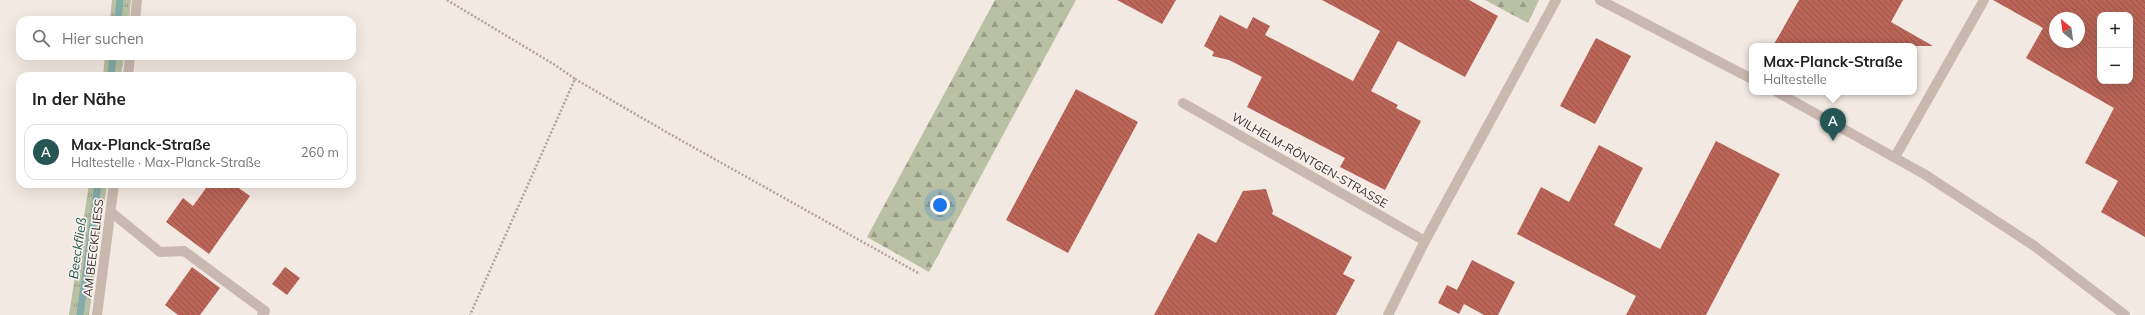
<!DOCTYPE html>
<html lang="de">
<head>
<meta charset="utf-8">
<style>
	body { margin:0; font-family:Mulish,sans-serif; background:#f6f6f6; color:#222 }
	.controls { position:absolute; right:12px; top:12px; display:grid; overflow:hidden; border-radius:8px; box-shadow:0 4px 16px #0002 }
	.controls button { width:36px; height:36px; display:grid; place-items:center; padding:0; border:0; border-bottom:1px solid #e0e0e0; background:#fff; color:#222; font:20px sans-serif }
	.compass { position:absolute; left:2049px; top:12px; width:36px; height:36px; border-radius:50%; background:#fff; box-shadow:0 4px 16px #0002; rotate:331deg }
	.you { position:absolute; left:940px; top:205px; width:14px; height:14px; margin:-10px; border:3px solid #fff; border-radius:50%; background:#1a73e8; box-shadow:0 0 0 6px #1a73e833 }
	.badge { display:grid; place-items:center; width:26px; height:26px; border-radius:50%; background:#265654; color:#fff; font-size:13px; font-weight:700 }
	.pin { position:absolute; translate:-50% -33px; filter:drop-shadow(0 1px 2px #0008) }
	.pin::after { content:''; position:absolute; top:21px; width:14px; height:12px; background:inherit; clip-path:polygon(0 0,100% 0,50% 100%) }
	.popup { position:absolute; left:1749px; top:43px; width:168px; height:52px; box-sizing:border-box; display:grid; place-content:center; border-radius:8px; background:#fff; filter:drop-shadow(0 1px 3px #0005); font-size:13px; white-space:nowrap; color:#767676 }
	.popup b { font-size:15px; color:#222 }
	.popup::after { content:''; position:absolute; left:50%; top:100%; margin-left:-8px; border:8px solid transparent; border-top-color:#fff }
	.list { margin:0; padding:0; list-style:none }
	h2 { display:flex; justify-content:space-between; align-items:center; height:52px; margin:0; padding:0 16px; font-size:17px }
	h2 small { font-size:13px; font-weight:400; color:#767676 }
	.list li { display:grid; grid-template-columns:26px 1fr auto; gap:12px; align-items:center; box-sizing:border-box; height:56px; margin:0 8px 8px; padding:0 8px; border:1px solid #e0e0e0; border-radius:12px }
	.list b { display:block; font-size:15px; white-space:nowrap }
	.list p { margin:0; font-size:13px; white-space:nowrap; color:#767676 }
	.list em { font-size:13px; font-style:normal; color:#767676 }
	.icon { flex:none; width:22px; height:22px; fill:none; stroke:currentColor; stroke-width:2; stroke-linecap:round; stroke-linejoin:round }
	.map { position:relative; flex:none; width:2145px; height:315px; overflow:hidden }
	.search { position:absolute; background:#fff; box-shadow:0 4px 16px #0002; left:16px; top:16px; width:340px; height:44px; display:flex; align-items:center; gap:10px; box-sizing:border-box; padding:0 14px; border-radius:12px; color:#767676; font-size:15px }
	.panel { position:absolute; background:#fff; box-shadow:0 4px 16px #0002; left:16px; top:72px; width:340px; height:116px; border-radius:12px }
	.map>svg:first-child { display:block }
	.grass { fill:url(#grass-tufts) }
	.forest { fill:url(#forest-firs) }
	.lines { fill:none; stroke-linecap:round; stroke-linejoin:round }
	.stream { stroke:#84aca9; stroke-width:7 }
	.building { fill:url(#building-back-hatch); fill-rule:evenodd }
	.path { stroke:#b5a299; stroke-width:2.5; stroke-dasharray:2 2; stroke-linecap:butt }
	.service { stroke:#c9b8af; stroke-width:10 }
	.minor { stroke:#c9b8af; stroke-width:10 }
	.labels { text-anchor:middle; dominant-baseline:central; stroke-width:3.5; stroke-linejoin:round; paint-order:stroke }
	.street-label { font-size:12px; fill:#392f2c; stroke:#f9f3ef }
	.water-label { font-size:13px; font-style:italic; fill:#265654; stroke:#f9f3ef }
</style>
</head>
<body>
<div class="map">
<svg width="2145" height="315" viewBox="0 0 2145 315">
	<defs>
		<pattern id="grass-tufts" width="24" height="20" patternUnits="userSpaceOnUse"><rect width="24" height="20" fill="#b9c0a3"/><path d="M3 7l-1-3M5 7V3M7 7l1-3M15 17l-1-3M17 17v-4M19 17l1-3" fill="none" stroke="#979c85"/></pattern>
		<pattern id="forest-firs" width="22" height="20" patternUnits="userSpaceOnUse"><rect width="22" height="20" fill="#b9c0a3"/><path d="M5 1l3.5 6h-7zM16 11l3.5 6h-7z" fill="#979c85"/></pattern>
		<pattern id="building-back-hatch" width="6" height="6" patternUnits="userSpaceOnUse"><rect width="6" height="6" fill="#ba6558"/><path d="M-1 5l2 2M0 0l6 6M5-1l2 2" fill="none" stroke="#985449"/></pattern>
	</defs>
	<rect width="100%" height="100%" fill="#f2e9e2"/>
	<!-- grass -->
	<g class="grass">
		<path d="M 112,0 L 131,0 L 129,20 L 110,20 Z"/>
		<path d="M 105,56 L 124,56 L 121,76 L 103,76 Z"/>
		<path d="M 89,184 L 107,184 L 89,315 L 69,315 Z"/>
	</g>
	<!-- forest -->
	<g class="forest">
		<path d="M 995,0 L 1076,0 L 929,272 L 867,237 Z"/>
		<path d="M 1485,0 L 1539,0 L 1528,23 Z"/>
	</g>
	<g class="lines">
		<!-- stream -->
		<g class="stream">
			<path d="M 118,20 L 120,0"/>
			<path d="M 111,76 L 113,56"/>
			<path d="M 80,315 L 98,184"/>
		</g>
	</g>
	<!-- building -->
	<g class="building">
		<path d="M 1117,0 L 1176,0 L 1162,24 Z"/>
		<path d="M 1322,0 L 1469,0 L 1498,16 L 1465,77 L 1398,41 L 1371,91 L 1398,105 L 1396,108 L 1421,121 L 1385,190 L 1340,167 L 1345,158 L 1247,107 L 1262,77 L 1229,60 L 1212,56 L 1214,52 L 1204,46 L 1220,15 L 1247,29 L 1253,17 L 1270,26 L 1265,35 L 1353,81 L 1380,31 Z"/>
		<path d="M 1799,0 L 1903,0 L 1891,22 L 1933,46 L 1773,46 Z"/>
		<path d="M 1993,0 L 2145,0 L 2145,237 L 2101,212 L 2118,181 L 2085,163 L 2114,108 L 2026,58 L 2043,28 ZM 2100,15 L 2130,15 L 2130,81 L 2100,81 ZM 2055,18 L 2079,18 L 2079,42 L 2055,42 Z"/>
		<path d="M 1596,38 L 1631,56 L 1595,124 L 1560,106 Z"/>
		<path d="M 1076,89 L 1138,122 L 1068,253 L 1006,220 Z"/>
		<path d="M 1716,141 L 1780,174 L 1706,315 L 1626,315 L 1636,296 L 1517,234 L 1541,187 L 1569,202 L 1599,145 L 1643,168 L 1614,225 L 1660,249 Z"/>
		<path d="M 209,184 L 233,184 L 250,196 L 209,254 L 166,222 L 183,198 L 193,206 Z"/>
		<path d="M 1266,189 L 1273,211 L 1272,214 L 1352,257 L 1343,274 L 1355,280 L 1336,315 L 1154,315 L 1198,233 L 1216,243 L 1243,191 Z"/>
		<path d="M 1472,260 L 1515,282 L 1498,315 L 1484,315 L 1464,304 L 1459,314 L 1438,303 L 1447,285 L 1457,290 Z"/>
		<path d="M 192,267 L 220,288 L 200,315 L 178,315 L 165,305 Z"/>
		<path d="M 285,267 L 300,278 L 287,295 L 272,284 Z"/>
	</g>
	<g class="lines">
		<!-- path -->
		<g class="path">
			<path d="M 447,0 L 555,65 L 575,79 L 470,315"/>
			<path d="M 575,79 L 668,133 L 920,274"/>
		</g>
		<!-- service -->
		<g class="service">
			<path d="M 1895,157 L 1984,0"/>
			<path d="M 111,212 L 160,252 L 184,251 L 265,311 L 262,315"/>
		</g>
		<!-- minor -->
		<g class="minor">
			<path d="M 1600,0 L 1752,79"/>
			<path d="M 135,20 L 137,0"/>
			<path d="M 128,76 L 130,56"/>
			<path d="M 1777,92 L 1924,174 L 2033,245 L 2125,315"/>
			<path d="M 1183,103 L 1425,241"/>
			<path d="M 97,315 L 114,184"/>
			<path d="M 1388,315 L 1425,241 L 1556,0"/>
		</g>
	</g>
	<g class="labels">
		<!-- street labels -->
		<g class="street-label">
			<text transform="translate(1310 160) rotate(30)">WILHELM-RÖNTGEN-STRASSE</text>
			<text transform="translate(93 248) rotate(-83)">AM BEECKFLIESS</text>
		</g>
		<!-- water labels -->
		<g class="water-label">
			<text transform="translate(77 248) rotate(-82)">Beeckfließ</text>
		</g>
	</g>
</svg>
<div class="controls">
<button>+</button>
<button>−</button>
</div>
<svg class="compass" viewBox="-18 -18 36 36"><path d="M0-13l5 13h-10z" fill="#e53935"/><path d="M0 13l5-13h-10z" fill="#767676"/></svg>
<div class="you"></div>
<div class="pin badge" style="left:1833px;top:141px">A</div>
<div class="popup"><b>Max-Planck-Straße</b>Haltestelle</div>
<div class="search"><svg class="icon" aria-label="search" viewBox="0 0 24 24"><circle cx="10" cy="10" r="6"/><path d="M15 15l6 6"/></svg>Hier suchen</div>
<section class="panel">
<h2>In der Nähe<small></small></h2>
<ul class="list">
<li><span class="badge">A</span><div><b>Max-Planck-Straße</b><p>Haltestelle · Max-Planck-Straße</p></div><em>260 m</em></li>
</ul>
</section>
</div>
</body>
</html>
